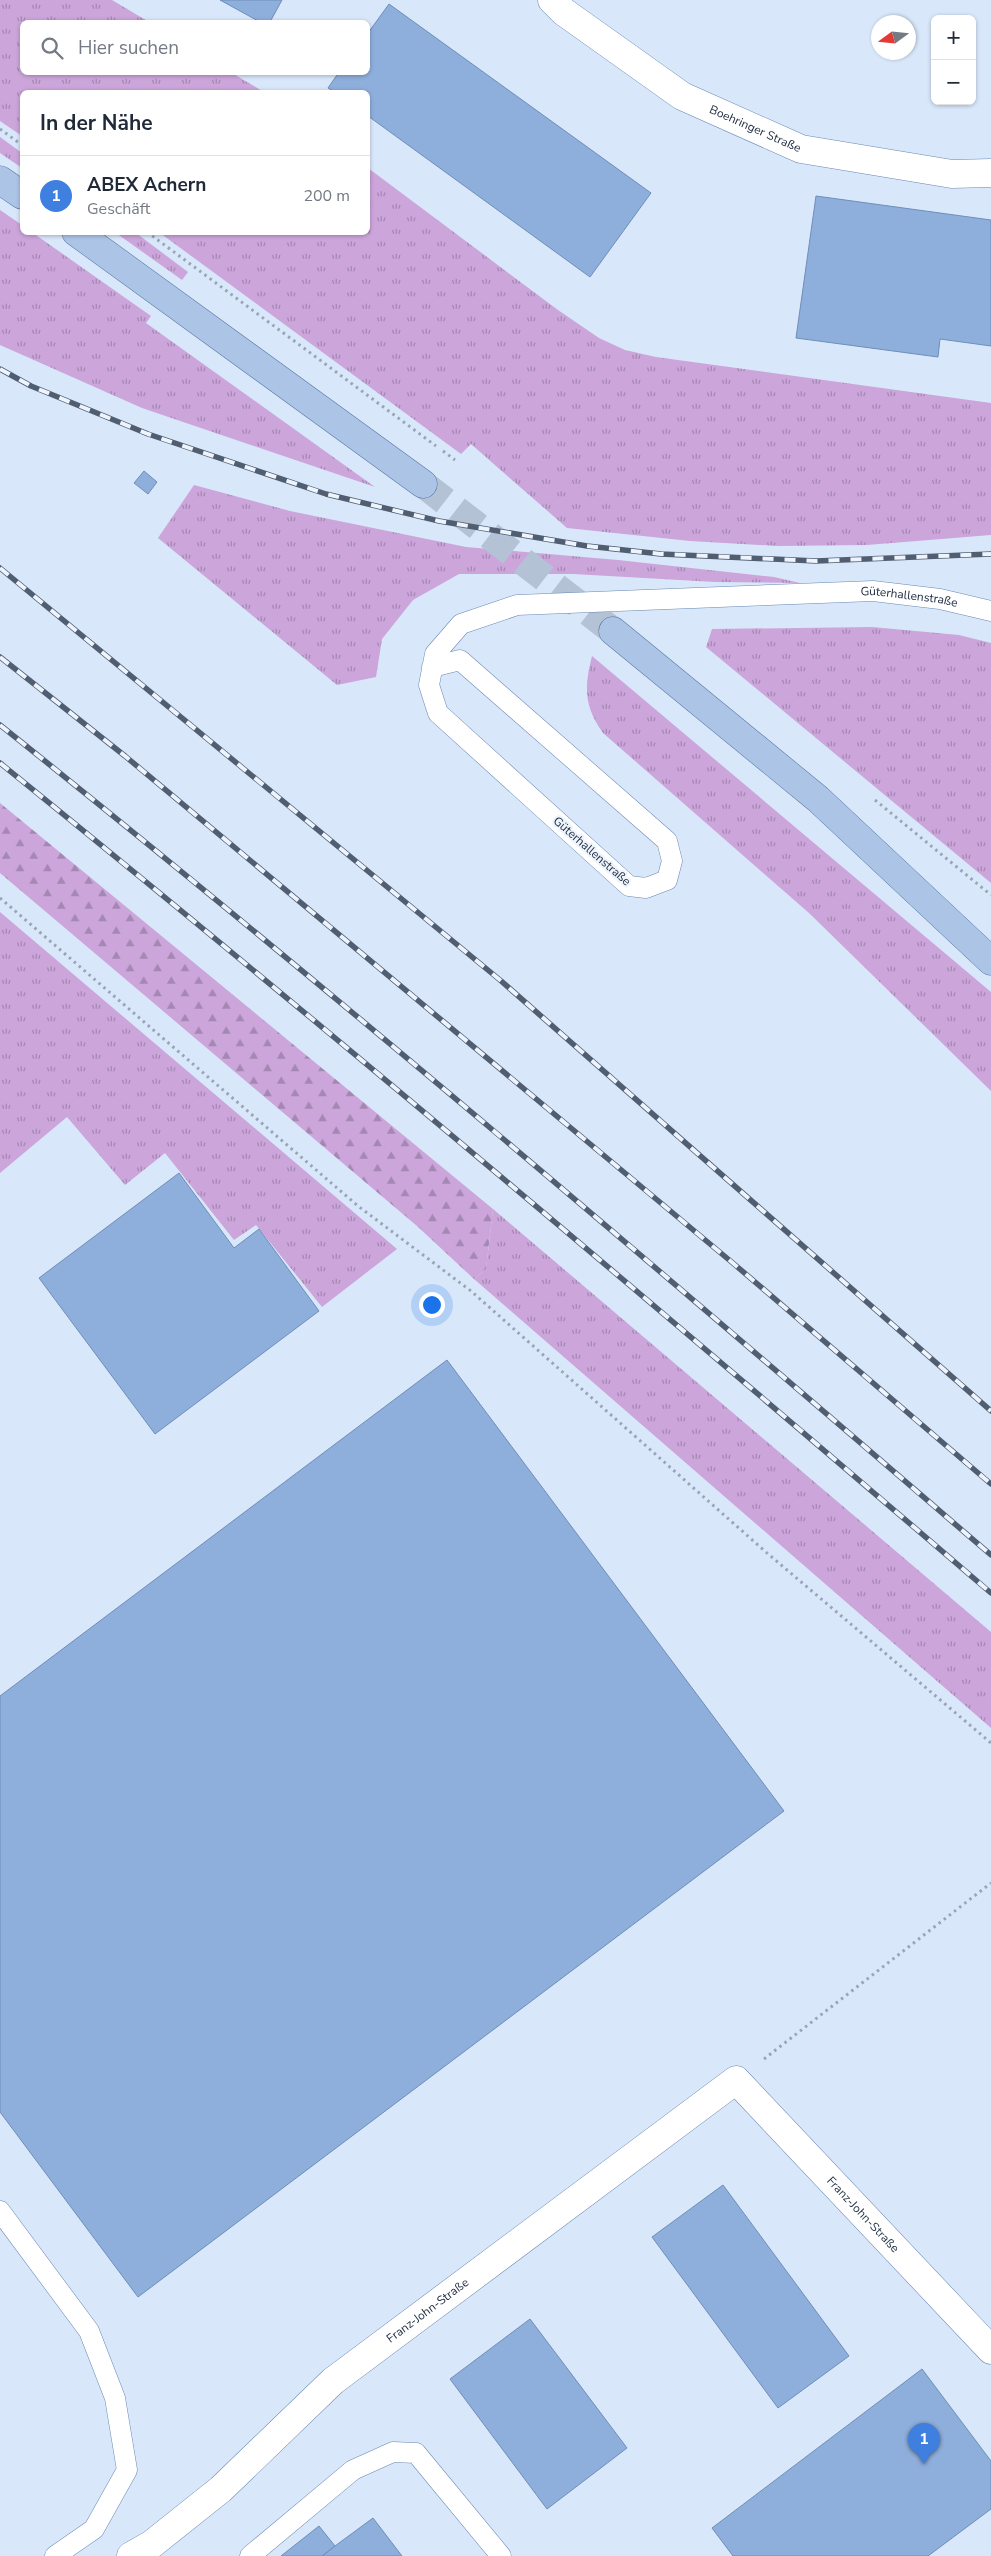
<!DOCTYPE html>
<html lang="de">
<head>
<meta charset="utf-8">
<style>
	body { margin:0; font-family:"Nunito Sans",sans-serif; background:#f6f6f7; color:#1f2937 }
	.controls { position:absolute; right:15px; top:15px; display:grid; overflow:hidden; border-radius:8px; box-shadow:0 1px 4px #0004 }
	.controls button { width:45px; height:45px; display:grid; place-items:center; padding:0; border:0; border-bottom:1px solid #e0e1e3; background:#fff; color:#1f2937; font:25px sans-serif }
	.compass { position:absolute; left:871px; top:15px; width:45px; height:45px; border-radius:50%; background:#fff; box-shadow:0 1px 4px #0004; rotate:255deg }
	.you { position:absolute; left:431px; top:1304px; width:18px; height:18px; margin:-12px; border:4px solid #fff; border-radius:50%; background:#1a73e8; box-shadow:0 0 0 8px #1a73e833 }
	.badge { display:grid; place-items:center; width:32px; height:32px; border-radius:50%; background:#7c5f32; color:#fff; font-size:16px; font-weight:700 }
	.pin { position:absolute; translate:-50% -41px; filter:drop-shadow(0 1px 2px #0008) }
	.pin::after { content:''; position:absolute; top:26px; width:18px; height:15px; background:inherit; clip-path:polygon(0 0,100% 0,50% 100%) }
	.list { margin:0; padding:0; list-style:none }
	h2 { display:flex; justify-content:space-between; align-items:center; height:65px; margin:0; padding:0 20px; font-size:21px }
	h2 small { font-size:16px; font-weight:400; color:#747a83 }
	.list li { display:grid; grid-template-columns:32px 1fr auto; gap:15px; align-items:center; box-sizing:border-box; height:80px; padding:0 20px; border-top:1px solid #e0e1e3 }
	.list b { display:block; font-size:19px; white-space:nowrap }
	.list p { margin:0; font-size:16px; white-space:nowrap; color:#747a83 }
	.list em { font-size:16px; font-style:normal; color:#747a83 }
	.icon { flex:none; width:28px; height:28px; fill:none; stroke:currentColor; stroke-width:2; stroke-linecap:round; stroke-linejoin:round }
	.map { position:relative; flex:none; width:991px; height:2556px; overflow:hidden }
	.search { position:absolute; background:#fff; box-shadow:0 1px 4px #0004; left:20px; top:20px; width:350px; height:55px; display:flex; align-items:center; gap:12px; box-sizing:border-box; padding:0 18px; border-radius:8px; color:#747a83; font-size:19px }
	.panel { position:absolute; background:#fff; box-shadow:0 1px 4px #0004; left:20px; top:90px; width:350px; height:145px; border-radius:8px }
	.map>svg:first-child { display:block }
	.grass { fill:url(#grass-tufts) }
	.forest { fill:url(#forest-firs) }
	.building { fill:#8eaedb; stroke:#6e8eb9 }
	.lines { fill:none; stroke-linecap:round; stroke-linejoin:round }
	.primary-tunnel { stroke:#b4c2d5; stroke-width:28; stroke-dasharray:28 14; stroke-linecap:butt }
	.service-casing { stroke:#6988b3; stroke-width:21 }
	.minor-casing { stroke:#6988b3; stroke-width:29 }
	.primary-casing { stroke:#5777a2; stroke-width:29 }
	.path { stroke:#97a5b7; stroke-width:3; stroke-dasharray:2.5 4; stroke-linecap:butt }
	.service { stroke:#fff; stroke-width:20 }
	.minor { stroke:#fff; stroke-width:28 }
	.primary { stroke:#acc5e7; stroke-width:28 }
	.rail-casing { stroke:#515e71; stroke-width:5.5 }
	.rail { stroke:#edf4fd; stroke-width:4; stroke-dasharray:11; stroke-linecap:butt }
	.labels { text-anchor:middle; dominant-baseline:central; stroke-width:4.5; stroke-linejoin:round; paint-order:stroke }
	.street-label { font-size:12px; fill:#222f41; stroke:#edf4fd }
</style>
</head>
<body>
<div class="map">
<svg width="991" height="2556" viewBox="0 0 991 2556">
	<defs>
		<pattern id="grass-tufts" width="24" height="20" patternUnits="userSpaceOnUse" patternTransform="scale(1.25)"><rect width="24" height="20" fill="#cca5db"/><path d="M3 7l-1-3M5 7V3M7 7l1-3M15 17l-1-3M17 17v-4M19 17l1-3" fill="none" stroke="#a587b3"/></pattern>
		<pattern id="forest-firs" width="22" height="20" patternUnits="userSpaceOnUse" patternTransform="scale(1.25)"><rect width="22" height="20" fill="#cca5db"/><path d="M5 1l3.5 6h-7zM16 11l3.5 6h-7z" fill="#a587b3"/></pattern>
	</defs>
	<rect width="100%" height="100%" fill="#d9e7fa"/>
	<!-- grass -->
	<g class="grass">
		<path d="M 0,0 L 112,0 L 149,22 L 22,22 L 22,72 L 232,73 L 264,92 L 22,92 L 22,136 L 0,121 Z"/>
		<path d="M 0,137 L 22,153 L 22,168 L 0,153 Z"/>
		<path d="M 368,168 L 558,310 L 599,338 L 625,350 L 656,357 L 991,403 L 991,535 L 867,545 L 779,546 L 690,541 L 567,528 L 471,444 L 461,454 L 160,233 L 368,232 Z"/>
		<path d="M 0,210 L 22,225 L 22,232 L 33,233 L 151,316 L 146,323 L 375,487 L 142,408 L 0,345 Z"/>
		<path d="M 116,233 L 136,233 L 188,272 L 182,280 Z"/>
		<path d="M 194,485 L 290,511 L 466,547 L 618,560 L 774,577 L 800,583 L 715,582 L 573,574 L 459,574 L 413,600 L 382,639 L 376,677 L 337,685 L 158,538 Z"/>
		<path d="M 872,627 L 959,635 L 991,643 L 991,883 L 706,647 L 712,629 Z"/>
		<path d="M 592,656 L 991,992 L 991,1091 L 809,913 L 603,733 C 584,706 584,688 592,656 Z"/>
		<path d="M 0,912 L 397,1249 L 322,1307 L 256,1225 L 234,1240 L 165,1153 L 125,1185 L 67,1117 L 0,1173 Z"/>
		<path d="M 493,1209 L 991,1632 L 991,1728 L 474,1279 L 486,1269 Z"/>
	</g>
	<!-- forest -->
	<path class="forest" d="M 0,803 L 493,1209 L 486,1269 L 474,1279 L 417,1226 L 0,873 Z"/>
	<!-- building -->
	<g class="building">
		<path d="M 220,0 L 282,0 L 270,22 L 260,22 Z"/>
		<path d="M 389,4 L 651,193 L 590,277 L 368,116 L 368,92 L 335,92 L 328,88 L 339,72 L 368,72 L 368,33 Z"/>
		<path d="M 816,196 L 991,220 L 991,346 L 940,339 L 938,357 L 796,338 Z"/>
		<path d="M 144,471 L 157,482 L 148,494 L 134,483 Z"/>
		<path d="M 179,1173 L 234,1248 L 259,1229 L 319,1311 L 155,1434 L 39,1278 Z"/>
		<path d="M 447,1360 L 784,1811 L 138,2297 L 0,2112 L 0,1696 Z"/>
		<path d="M 723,2185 L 849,2356 L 778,2408 L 652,2237 Z"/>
		<path d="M 530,2319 L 627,2448 L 547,2509 L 450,2379 Z"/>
		<path d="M 922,2369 L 991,2461 L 991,2509 L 928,2556 L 733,2556 L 712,2528 Z"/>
		<path d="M 373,2518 L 402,2556 L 322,2556 L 335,2546 Z"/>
		<path d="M 319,2526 L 335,2546 L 322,2556 L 281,2556 Z"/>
	</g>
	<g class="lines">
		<!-- primary-tunnel -->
		<path class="primary-tunnel" d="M 423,484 L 613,631"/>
		<!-- service casing -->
		<g class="service-casing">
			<g id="service">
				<path id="s1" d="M 432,667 L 460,660 L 667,841 L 672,861 L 667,880 L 646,888 L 629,886 L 438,713 L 429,685 L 435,654 L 461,624 L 517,605 L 873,591 L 940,599 L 991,611"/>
				<path d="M 0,2211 L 89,2331 L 115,2398 L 127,2470 L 94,2529 L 55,2556"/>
				<path d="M 250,2556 L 353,2470 L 393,2452 L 416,2453 L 501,2556"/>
			</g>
		</g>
		<!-- minor casing -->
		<g class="minor-casing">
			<g id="minor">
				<path id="s2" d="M 552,0 L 564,12 L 682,96 L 801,149 L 952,174 L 991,173"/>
				<path id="s3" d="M 131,2556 L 152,2544 L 221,2489 L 333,2381 L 736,2080 L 991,2350"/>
			</g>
		</g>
		<!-- primary casing -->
		<g class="primary-casing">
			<g id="primary">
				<path d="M 0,180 L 22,195"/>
				<path d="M 76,232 L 423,484"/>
				<path d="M 613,631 L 818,799 L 991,961"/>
			</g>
		</g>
		<!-- path -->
		<g class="path">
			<path d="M 0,129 L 22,145"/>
			<path d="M 147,232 L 436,446"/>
			<path d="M 443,451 L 455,460"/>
			<path d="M 875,800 L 991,895"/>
			<path d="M 0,898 L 358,1206 L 471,1291 L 767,1553 L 991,1743"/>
			<path d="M 764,2059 L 991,1883"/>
		</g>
		<!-- service -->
		<use href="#service" class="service"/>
		<!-- minor -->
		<use href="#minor" class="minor"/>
		<!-- primary -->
		<use href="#primary" class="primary"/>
		<!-- rail casing -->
		<g class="rail-casing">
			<g id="rail">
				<path d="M 0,369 L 31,386 L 148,434 L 326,494 L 439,521 L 587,546 L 661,554 L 816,561 L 991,554"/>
				<path d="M 0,568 L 500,980 L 991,1411"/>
				<path d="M 0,657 L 125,756 L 734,1264 L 991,1484"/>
				<path d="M 0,725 C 337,994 664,1274 991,1555"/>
				<path d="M 0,763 C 335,1034 664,1313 991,1593"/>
			</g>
		</g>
		<!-- rail -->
		<use href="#rail" class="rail"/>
	</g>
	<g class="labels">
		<!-- street labels -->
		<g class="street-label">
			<text stroke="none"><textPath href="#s2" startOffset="242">Boehringer Straße</textPath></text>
			<text stroke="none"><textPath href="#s1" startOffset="1194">Güterhallenstraße</textPath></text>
			<text transform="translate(592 851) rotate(41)">Güterhallenstraße</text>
			<text stroke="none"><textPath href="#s3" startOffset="956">Franz-John-Straße</textPath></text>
			<text stroke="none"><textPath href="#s3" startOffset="386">Franz-John-Straße</textPath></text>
		</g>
	</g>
</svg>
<div class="controls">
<button>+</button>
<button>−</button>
</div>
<svg class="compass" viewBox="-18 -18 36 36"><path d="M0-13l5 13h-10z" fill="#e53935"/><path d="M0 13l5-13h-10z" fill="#747a83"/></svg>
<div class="you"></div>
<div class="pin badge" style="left:924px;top:2464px;background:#3f7fe0">1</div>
<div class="search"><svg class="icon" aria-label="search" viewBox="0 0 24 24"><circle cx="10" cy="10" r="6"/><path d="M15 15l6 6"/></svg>Hier suchen</div>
<section class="panel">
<h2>In der Nähe<small></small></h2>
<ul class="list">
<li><span class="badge" style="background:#3f7fe0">1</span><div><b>ABEX Achern</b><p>Geschäft</p></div><em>200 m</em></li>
</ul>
</section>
</div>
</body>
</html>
